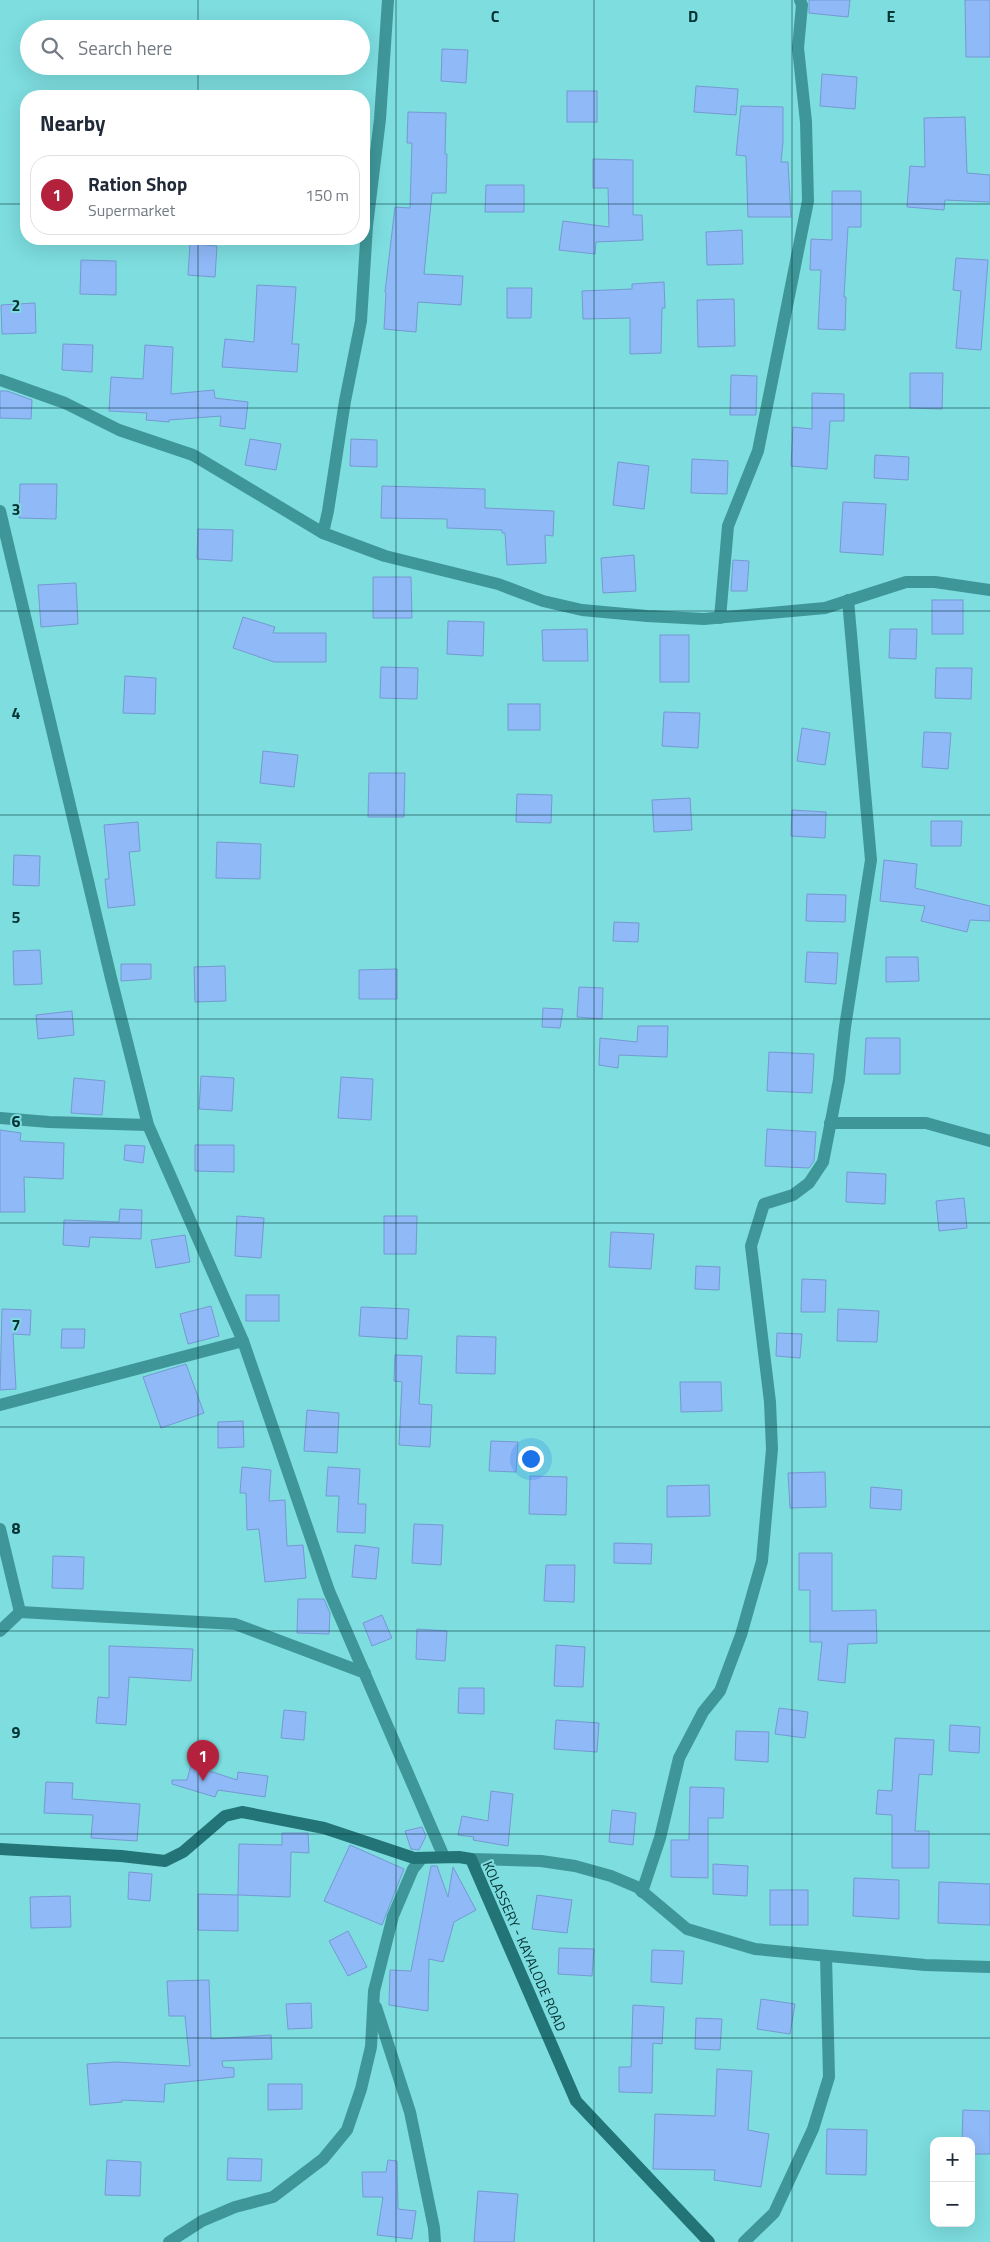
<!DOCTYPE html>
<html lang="en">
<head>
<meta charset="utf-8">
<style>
	body { margin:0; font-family:"Titillium Web",sans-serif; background:#f6f6f7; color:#1f2937 }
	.controls { position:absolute; right:15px; bottom:15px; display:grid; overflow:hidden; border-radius:10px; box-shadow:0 5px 20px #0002 }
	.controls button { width:45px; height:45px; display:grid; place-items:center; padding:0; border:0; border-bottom:1px solid #e0e1e3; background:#fff; color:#1f2937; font:25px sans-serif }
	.you { position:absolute; left:530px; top:1458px; width:18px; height:18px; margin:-12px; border:4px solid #fff; border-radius:50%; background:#1a73e8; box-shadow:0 0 0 8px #1a73e833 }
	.badge { display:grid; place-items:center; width:32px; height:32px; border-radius:50%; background:#b4213c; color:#fff; font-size:16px; font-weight:700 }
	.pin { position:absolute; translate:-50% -41px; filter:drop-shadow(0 1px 2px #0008) }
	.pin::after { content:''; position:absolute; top:26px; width:18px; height:15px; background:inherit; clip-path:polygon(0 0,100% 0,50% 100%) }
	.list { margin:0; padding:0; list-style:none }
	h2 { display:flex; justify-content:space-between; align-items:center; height:65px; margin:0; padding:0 20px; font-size:21px }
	h2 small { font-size:16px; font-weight:400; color:#747a83 }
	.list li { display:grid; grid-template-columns:32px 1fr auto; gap:15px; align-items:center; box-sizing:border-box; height:80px; margin:0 10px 10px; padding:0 10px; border:1px solid #e0e1e3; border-radius:20px }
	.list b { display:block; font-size:19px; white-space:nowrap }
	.list p { margin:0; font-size:16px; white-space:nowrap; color:#747a83 }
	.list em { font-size:16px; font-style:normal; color:#747a83 }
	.icon { flex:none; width:28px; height:28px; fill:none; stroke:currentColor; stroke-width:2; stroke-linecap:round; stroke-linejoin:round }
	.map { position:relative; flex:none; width:990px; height:2242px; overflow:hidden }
	.search { position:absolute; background:#fff; box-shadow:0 5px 20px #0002; left:20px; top:20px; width:350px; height:55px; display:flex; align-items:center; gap:12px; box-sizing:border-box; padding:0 18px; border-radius:28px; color:#747a83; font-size:19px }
	.panel { position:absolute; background:#fff; box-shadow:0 5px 20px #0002; left:20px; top:90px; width:350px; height:155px; border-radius:20px }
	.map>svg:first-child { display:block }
	.building { fill:#8fb9f7; stroke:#759ad1 }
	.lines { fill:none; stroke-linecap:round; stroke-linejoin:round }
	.street { stroke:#3f9698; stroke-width:12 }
	.secondary { stroke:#237476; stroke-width:12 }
	.grid { fill:none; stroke:#053233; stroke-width:1; stroke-opacity:0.55 }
	.labels { text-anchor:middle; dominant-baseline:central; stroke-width:4; stroke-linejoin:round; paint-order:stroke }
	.street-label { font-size:14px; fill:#053233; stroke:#7ddddf }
	.grid-label { font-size:16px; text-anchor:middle; font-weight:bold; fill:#053233; stroke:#7ddddf; stroke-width:4; stroke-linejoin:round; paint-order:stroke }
</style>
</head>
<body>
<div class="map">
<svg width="990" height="2242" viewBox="0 0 990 2242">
	<rect width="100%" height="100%" fill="#7ddddf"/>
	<!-- building -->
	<g class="building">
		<path d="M 809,0 L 850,0 L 848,17 L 809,13 Z"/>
		<path d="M 965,0 L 990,0 L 990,57 L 966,57 Z"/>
		<path d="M 442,49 L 468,50 L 466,83 L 441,81 Z"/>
		<path d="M 822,74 L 857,77 L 855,109 L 820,106 Z"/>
		<path d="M 696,86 L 738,89 L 736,115 L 694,112 Z"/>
		<rect x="567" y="91" width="30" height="31"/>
		<path d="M 741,106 L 783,107 L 783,142 L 781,162 L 788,162 L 791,217 L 748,217 L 746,156 L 736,155 Z"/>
		<path d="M 408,112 L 446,113 L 445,154 L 447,154 L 446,193 L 432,193 L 424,274 L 463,276 L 461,305 L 418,302 L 416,332 L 384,329 L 386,293 L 385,292 L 395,207 L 410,208 L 412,143 L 407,143 Z"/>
		<path d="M 965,117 L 967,173 L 990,175 L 990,202 L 945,200 L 944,210 L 907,207 L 910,166 L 925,167 L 924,118 Z"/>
		<path d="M 593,159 L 633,160 L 633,215 L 642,215 L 643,240 L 596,242 L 595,254 L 559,250 L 563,221 L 609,227 L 608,188 L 593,188 Z"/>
		<path d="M 486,185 L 524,185 L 524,212 L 485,212 Z"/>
		<path d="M 832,191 L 861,191 L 861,227 L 848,227 L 844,297 L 846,297 L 845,330 L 818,329 L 821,270 L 810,270 L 811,239 L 832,240 Z"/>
		<path d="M 742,230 L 743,264 L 707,265 L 706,232 Z"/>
		<path d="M 190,244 L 217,246 L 215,277 L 188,275 Z"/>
		<path d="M 956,258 L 988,260 L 981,350 L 956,348 L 961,291 L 953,290 Z"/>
		<path d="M 81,260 L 116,261 L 116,295 L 80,294 Z"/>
		<path d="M 664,282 L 665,308 L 662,308 L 661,353 L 630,354 L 630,318 L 583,319 L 582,291 L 632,289 L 632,284 Z"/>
		<path d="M 257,285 L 296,287 L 292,344 L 299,344 L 297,372 L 222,367 L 225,339 L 254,342 Z"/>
		<path d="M 507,288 L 532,288 L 531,318 L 507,318 Z"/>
		<path d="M 734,299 L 735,346 L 698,347 L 697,300 Z"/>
		<path d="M 35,303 L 36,333 L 2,334 L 1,305 Z"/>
		<path d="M 63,344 L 93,345 L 92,372 L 62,370 Z"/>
		<path d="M 145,345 L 173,347 L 171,394 L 214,390 L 215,398 L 248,402 L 245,429 L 220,426 L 221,416 L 169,420 L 169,422 L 146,420 L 147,413 L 109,411 L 111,377 L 143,379 Z"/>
		<path d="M 910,373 L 943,373 L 942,409 L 910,408 Z"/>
		<path d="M 731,375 L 757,376 L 756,415 L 730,415 Z"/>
		<path d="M 0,391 L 7,391 L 32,400 L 31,419 L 0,418 Z"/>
		<path d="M 812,393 L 844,394 L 844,421 L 830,421 L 827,469 L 791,466 L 793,427 L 812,429 Z"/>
		<path d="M 250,439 L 281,444 L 276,470 L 245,465 Z"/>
		<path d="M 351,439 L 377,440 L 377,467 L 350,466 Z"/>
		<path d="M 875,455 L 909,457 L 908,480 L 874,478 Z"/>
		<path d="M 692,459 L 728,461 L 727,494 L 691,493 Z"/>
		<path d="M 618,462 L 649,466 L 644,509 L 613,505 Z"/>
		<path d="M 20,484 L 57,484 L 56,519 L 19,518 Z"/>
		<path d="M 382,486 L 485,489 L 485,508 L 554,511 L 553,536 L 545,535 L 546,563 L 507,565 L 505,533 L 502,533 L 502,530 L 447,528 L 447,519 L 381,518 Z"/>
		<path d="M 843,502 L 886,504 L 883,555 L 840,552 Z"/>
		<path d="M 198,529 L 233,530 L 232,561 L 197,559 Z"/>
		<path d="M 634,555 L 636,591 L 603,593 L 601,558 Z"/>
		<path d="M 733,560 L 749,561 L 747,591 L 731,591 Z"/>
		<path d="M 373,577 L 411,577 L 412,618 L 373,618 Z"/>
		<path d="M 76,583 L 78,624 L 41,627 L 38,585 Z"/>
		<rect x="932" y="600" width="31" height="34"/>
		<path d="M 243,617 L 275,627 L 273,633 L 326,633 L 326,662 L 274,662 L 233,648 Z"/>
		<path d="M 448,621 L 484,622 L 483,656 L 447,654 Z"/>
		<path d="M 587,629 L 588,661 L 543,661 L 542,630 Z"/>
		<path d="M 890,629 L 917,629 L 916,659 L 889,658 Z"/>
		<rect x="660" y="635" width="29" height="47"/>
		<path d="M 381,667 L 418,668 L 417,699 L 380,698 Z"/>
		<path d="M 936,668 L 972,668 L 971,699 L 935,698 Z"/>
		<path d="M 125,676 L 156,678 L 155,714 L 123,713 Z"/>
		<rect x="508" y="704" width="32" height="26"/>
		<path d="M 664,712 L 700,713 L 698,748 L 662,746 Z"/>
		<path d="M 802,728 L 830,733 L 825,765 L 797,761 Z"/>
		<path d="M 924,732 L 951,733 L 948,769 L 922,767 Z"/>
		<path d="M 263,751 L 298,755 L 294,787 L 260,783 Z"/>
		<path d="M 369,773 L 405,773 L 404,817 L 368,817 Z"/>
		<path d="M 517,794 L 552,795 L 551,823 L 516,822 Z"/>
		<path d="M 690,798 L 692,830 L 654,832 L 652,800 Z"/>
		<path d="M 792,810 L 826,812 L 825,838 L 791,836 Z"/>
		<path d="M 931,821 L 962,821 L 961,846 L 931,846 Z"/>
		<path d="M 138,822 L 140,851 L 129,852 L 135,905 L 108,908 L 105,879 L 109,879 L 104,825 Z"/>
		<path d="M 217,842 L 261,844 L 260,879 L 216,878 Z"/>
		<path d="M 14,855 L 40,856 L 39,886 L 13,885 Z"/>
		<path d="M 884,860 L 917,864 L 915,888 L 990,906 L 990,921 L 970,920 L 967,932 L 921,921 L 925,906 L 880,901 Z"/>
		<path d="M 807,894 L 846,895 L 845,922 L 806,921 Z"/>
		<path d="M 614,922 L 639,923 L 638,942 L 613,941 Z"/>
		<path d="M 40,950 L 42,984 L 14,985 L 13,951 Z"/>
		<path d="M 807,952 L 838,953 L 836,984 L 805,982 Z"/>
		<path d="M 886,957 L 918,957 L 919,981 L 886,982 Z"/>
		<path d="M 121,964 L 151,964 L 151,979 L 121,981 Z"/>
		<path d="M 225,966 L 226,1001 L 195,1002 L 194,967 Z"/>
		<path d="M 397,969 L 397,999 L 359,999 L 359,970 Z"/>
		<path d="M 579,987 L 603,988 L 602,1019 L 577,1017 Z"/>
		<path d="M 543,1008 L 563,1009 L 560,1028 L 542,1027 Z"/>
		<path d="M 72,1011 L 74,1035 L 38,1039 L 36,1015 Z"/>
		<path d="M 638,1026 L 668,1026 L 667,1057 L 619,1055 L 618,1068 L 599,1065 L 600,1038 L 637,1042 Z"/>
		<path d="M 866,1038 L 900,1038 L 900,1074 L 864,1074 Z"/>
		<path d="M 769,1052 L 814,1054 L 812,1093 L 767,1091 Z"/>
		<path d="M 201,1076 L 234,1078 L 232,1111 L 199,1109 Z"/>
		<path d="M 341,1077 L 373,1079 L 371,1120 L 338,1118 Z"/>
		<path d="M 74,1078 L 105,1081 L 102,1115 L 71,1113 Z"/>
		<path d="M 767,1129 L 816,1132 L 814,1161 L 809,1168 L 765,1166 Z"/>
		<path d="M 0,1130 L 21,1133 L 20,1141 L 64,1143 L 63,1179 L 24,1177 L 25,1212 L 0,1212 Z"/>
		<path d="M 125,1145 L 145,1146 L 143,1163 L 124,1160 Z"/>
		<path d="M 195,1145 L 234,1145 L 234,1172 L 195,1171 Z"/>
		<path d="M 847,1172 L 886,1174 L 885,1204 L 846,1202 Z"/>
		<path d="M 964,1198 L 967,1228 L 939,1231 L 936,1201 Z"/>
		<path d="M 120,1209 L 142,1210 L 141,1239 L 90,1237 L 89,1247 L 63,1245 L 64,1220 L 119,1222 Z"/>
		<path d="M 237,1216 L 264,1218 L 261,1258 L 235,1256 Z"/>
		<path d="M 384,1216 L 417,1216 L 416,1254 L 384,1254 Z"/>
		<path d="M 611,1232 L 654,1234 L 651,1269 L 609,1267 Z"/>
		<path d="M 185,1235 L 190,1262 L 156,1268 L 151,1240 Z"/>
		<path d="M 696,1266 L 720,1267 L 719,1290 L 695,1289 Z"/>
		<path d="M 802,1279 L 826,1280 L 825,1312 L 801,1312 Z"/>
		<rect x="246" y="1295" width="33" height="26"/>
		<path d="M 211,1306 L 219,1336 L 188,1344 L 180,1314 Z"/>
		<path d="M 361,1307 L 409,1309 L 407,1339 L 359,1336 Z"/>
		<path d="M 2,1309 L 31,1310 L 30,1335 L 13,1334 L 16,1389 L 0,1390 Z"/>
		<path d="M 838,1309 L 879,1311 L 877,1342 L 837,1341 Z"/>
		<path d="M 62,1329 L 85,1329 L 84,1348 L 61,1348 Z"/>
		<path d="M 777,1333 L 802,1334 L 800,1358 L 776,1356 Z"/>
		<path d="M 457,1336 L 496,1337 L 495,1374 L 456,1373 Z"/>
		<path d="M 395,1355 L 422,1356 L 419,1404 L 432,1405 L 430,1447 L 399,1445 L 402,1382 L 394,1381 Z"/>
		<path d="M 186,1364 L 204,1413 L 161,1428 L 143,1377 Z"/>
		<path d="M 680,1382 L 721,1382 L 722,1411 L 681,1412 Z"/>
		<path d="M 307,1410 L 339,1413 L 337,1453 L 304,1451 Z"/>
		<path d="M 243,1421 L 244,1447 L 218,1448 L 218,1422 Z"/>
		<path d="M 491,1441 L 518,1442 L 516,1472 L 489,1471 Z"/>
		<path d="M 242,1467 L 271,1470 L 269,1501 L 285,1500 L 287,1546 L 303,1545 L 306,1578 L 265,1582 L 259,1529 L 247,1530 L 246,1493 L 240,1493 Z"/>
		<path d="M 328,1467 L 360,1469 L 358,1504 L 366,1504 L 365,1533 L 337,1532 L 339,1496 L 326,1496 Z"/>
		<path d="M 825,1472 L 826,1507 L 790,1508 L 788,1473 Z"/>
		<path d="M 530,1476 L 567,1477 L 566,1515 L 529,1514 Z"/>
		<path d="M 709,1485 L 710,1516 L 667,1517 L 667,1486 Z"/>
		<path d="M 871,1487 L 902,1490 L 901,1510 L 870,1508 Z"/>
		<path d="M 414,1524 L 443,1525 L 441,1565 L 412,1563 Z"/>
		<path d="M 614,1543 L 652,1544 L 651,1564 L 614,1563 Z"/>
		<path d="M 355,1545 L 379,1548 L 376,1579 L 352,1577 Z"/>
		<path d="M 799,1553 L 832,1553 L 832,1611 L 876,1610 L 877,1643 L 848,1644 L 845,1683 L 818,1680 L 822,1642 L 810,1642 L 810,1590 L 799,1590 Z"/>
		<path d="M 53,1556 L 84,1557 L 83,1589 L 52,1588 Z"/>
		<path d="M 546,1565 L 575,1565 L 574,1602 L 544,1601 Z"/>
		<path d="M 298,1599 L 324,1599 L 330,1613 L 329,1634 L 297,1633 Z"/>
		<path d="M 382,1615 L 392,1638 L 372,1646 L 363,1623 Z"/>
		<path d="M 417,1629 L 447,1631 L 445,1661 L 416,1659 Z"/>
		<path d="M 556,1645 L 585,1647 L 583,1687 L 554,1686 Z"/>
		<path d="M 109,1646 L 193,1649 L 191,1681 L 129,1677 L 126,1725 L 96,1723 L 98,1697 L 109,1698 Z"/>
		<path d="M 459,1688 L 484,1688 L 484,1714 L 458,1713 Z"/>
		<path d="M 779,1708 L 808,1712 L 805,1738 L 775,1734 Z"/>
		<path d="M 284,1710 L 306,1712 L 304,1740 L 281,1738 Z"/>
		<path d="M 556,1720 L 599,1723 L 597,1752 L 554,1749 Z"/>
		<path d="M 950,1725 L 980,1727 L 979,1753 L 949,1751 Z"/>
		<path d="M 736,1731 L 769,1732 L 768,1762 L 735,1760 Z"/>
		<path d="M 895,1738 L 934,1740 L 932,1775 L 919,1774 L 915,1831 L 929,1831 L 929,1868 L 892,1868 L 892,1815 L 876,1814 L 878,1790 L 892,1791 Z"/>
		<path d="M 191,1765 L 237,1780 L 238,1772 L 268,1776 L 265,1797 L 218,1790 L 215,1797 L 172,1784 L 172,1780 L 187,1780 Z"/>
		<path d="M 46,1782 L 73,1783 L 72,1799 L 140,1804 L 137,1841 L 91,1838 L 93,1815 L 44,1813 Z"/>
		<path d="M 690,1787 L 724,1788 L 723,1818 L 708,1818 L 708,1878 L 671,1877 L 671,1840 L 689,1840 Z"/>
		<path d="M 491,1791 L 513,1794 L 508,1846 L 473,1840 L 474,1837 L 458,1835 L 462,1816 L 488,1821 Z"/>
		<path d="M 612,1810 L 636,1813 L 633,1845 L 609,1842 Z"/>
		<path d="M 422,1827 L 426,1836 L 419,1850 L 411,1849 L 405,1831 Z"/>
		<path d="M 282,1833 L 308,1833 L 309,1853 L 291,1852 L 290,1897 L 238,1895 L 238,1931 L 198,1930 L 198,1894 L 238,1895 L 239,1844 L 282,1845 Z"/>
		<path d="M 350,1845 L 404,1869 L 382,1925 L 324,1901 Z"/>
		<path d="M 713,1864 L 748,1866 L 747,1896 L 713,1894 Z"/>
		<path d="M 431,1866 L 437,1866 L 448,1897 L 453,1867 L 476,1910 L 454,1922 L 443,1962 L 429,1959 L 428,2011 L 389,2005 L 390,1970 L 411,1971 Z"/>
		<path d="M 129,1872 L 152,1874 L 150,1901 L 128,1899 Z"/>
		<path d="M 854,1878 L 899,1880 L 899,1919 L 853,1916 Z"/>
		<path d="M 939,1882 L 990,1884 L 990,1925 L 938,1923 Z"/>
		<rect x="770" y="1890" width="38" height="35"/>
		<path d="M 537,1895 L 572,1900 L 567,1933 L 532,1929 Z"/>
		<path d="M 70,1896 L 71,1927 L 31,1928 L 30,1897 Z"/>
		<path d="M 348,1931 L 367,1967 L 348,1976 L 329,1941 Z"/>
		<path d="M 559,1948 L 594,1949 L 592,1976 L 558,1974 Z"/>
		<path d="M 652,1950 L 684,1951 L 682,1984 L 651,1982 Z"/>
		<path d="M 209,1980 L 211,2039 L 271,2035 L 272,2059 L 222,2061 L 223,2067 L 234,2068 L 234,2077 L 165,2084 L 164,2102 L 122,2100 L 122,2102 L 90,2105 L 87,2064 L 116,2062 L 190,2066 L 185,2016 L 169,2016 L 167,1981 Z"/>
		<path d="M 761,1999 L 795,2004 L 790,2034 L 757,2029 Z"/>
		<path d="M 311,2003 L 312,2028 L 288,2029 L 286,2004 Z"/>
		<path d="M 633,2005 L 664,2007 L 662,2044 L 653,2043 L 652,2093 L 619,2092 L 619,2067 L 631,2067 Z"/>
		<path d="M 696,2018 L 722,2019 L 720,2050 L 695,2049 Z"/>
		<path d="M 717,2069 L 752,2071 L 748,2130 L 769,2134 L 761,2187 L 714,2180 L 715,2170 L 653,2169 L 655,2114 L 715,2116 Z"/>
		<path d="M 268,2084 L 302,2084 L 302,2109 L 268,2110 Z"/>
		<path d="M 963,2110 L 990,2111 L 990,2154 L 971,2154 L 971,2141 L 962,2141 Z"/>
		<path d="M 827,2129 L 867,2130 L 866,2175 L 826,2174 Z"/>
		<path d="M 228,2158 L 262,2159 L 261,2181 L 227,2180 Z"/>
		<path d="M 107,2160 L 141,2162 L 140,2196 L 105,2195 Z"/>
		<path d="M 388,2160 L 397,2161 L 398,2209 L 416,2211 L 412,2239 L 377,2235 L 383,2197 L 363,2197 L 362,2172 L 386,2172 Z"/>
		<path d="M 478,2191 L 518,2194 L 514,2242 L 474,2242 Z"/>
	</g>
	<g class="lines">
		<!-- street -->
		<g class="street">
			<path d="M 0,380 L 65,403 L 119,430 L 193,455 L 323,533 L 385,556 L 498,584 L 543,601 L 582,610 L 647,616 L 704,619 L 825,608 L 906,582 L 935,582 L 990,590"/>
			<path d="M 0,511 L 111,978 L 148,1125 L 243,1341 L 329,1591 L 444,1857"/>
			<path d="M 323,533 L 328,511 L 345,401 L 361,321 L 367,226 L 380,119 L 388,0"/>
			<path d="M 720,618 L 728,526 L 758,451 L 808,201 L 806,122 L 798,48 L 802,5 L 800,0"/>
			<path d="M 0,1118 L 49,1122 L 148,1125"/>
			<path d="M 830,1123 L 926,1123 L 990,1141"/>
			<path d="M 0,1405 L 243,1341"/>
			<path d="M 0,1529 L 20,1612 L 235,1624 L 365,1673"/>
			<path d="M 0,1631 L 20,1612"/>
			<path d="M 471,1859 L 541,1861 L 575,1866 L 611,1876 L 637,1887 L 687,1929 L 755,1949 L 925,1965 L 990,1967"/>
			<path d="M 642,1892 L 660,1838 L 679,1758 L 703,1712 L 720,1691 L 741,1635 L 762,1561 L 772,1449 L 770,1402 L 751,1246 L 764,1204 L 793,1195 L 809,1183 L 823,1162 L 839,1080 L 845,1027 L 871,860 L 848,600"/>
			<path d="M 376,2007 L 410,2112 L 434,2228 L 435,2242"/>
			<path d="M 169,2242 L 202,2221 L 235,2207 L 273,2197 L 323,2159 L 347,2130 L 361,2089 L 371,2047 L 374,1991 L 393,1916 L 413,1869 L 422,1858"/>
			<path d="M 744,2242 L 774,2213 L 813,2129 L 829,2077 L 826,1956"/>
		</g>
		<!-- secondary -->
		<path class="secondary" d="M 0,1849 L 121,1856 L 165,1861 L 183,1852 L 225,1816 L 242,1812 L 324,1828 L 414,1858 L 459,1857 L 471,1859 L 576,2101 L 709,2242"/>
	</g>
	<!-- grid -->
	<path class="grid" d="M 198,0 L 198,29M 396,0 L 396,2242M 594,0 L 594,2242M 792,0 L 792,2242M 198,66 L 198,96M 0,204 L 26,204M 364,204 L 990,204M 198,239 L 198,2242M 0,408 L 990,408M 0,611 L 990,611M 0,815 L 990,815M 0,1019 L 990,1019M 0,1223 L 990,1223M 0,1427 L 990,1427M 0,1631 L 990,1631M 0,1834 L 990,1834M 0,2038 L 990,2038"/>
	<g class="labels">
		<!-- street labels -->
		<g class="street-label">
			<text transform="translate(525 1946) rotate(66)">KOLASSERY - KAYALODE ROAD</text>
		</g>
	</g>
	<g class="grid-label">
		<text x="495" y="22">C</text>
		<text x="693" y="22">D</text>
		<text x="891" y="22">E</text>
		<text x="16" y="311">2</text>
		<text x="16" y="515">3</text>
		<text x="16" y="719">4</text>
		<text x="16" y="923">5</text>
		<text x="16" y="1127">6</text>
		<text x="16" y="1331">7</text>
		<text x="16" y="1534">8</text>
		<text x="16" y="1738">9</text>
	</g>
</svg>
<div class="controls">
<button>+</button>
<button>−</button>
</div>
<div class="you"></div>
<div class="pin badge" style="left:203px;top:1781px">1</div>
<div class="search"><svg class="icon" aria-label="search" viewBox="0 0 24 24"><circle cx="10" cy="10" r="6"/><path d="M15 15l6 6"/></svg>Search here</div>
<section class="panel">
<h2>Nearby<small></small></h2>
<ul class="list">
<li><span class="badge">1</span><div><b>Ration Shop</b><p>Supermarket</p></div><em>150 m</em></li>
</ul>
</section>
</div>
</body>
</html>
